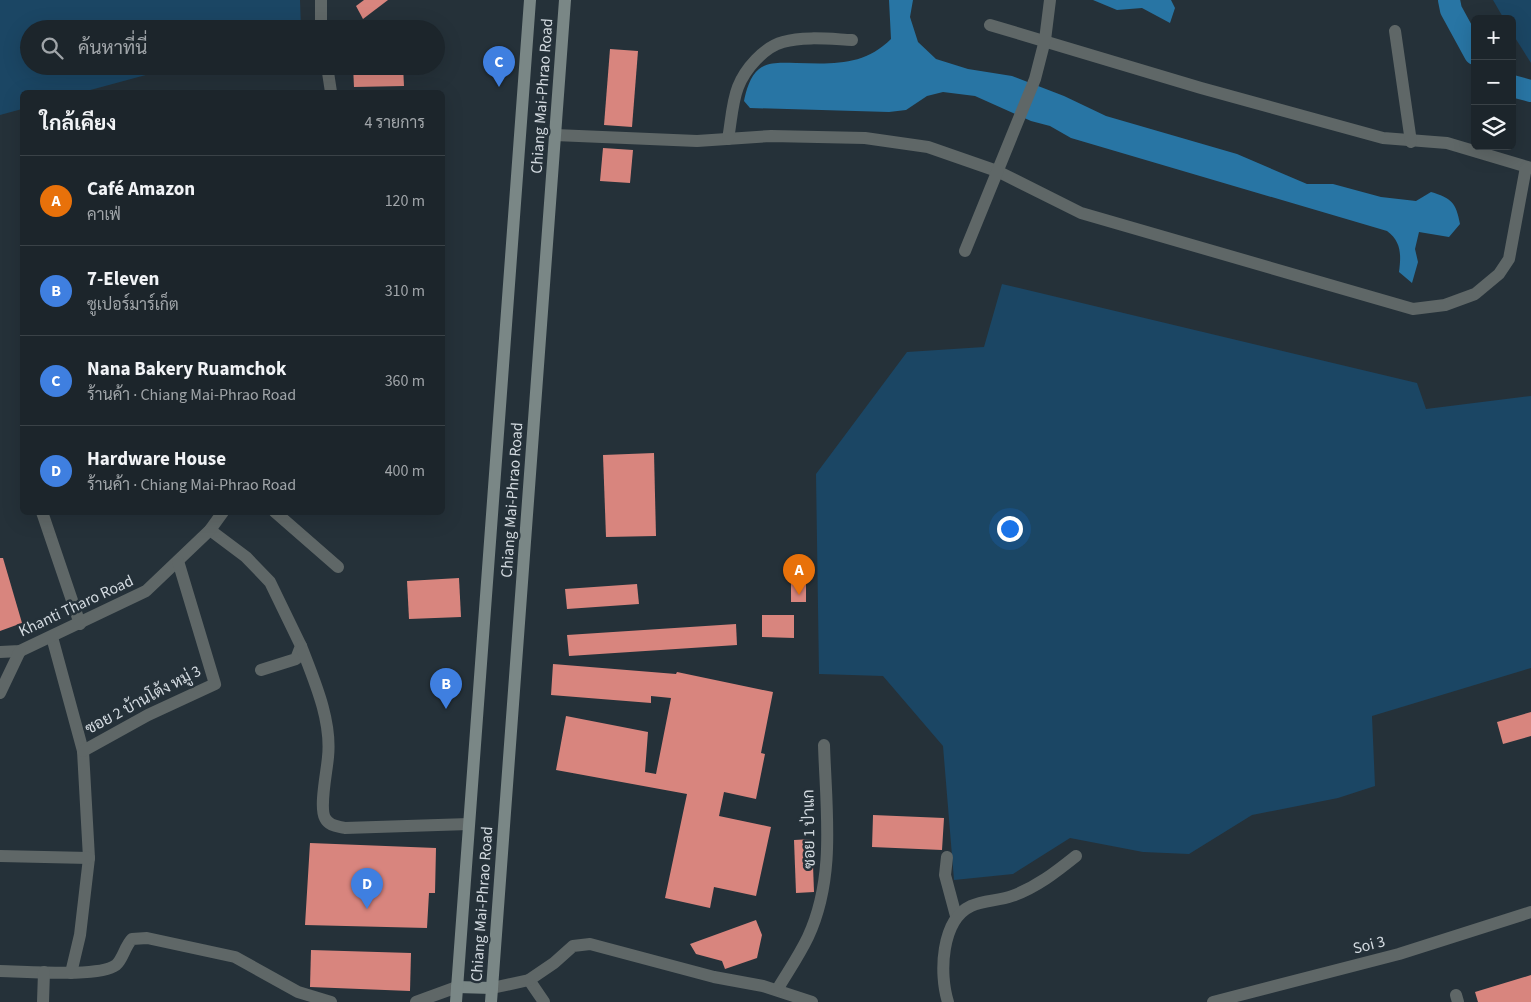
<!DOCTYPE html>
<html lang="th">
<head>
<meta charset="utf-8">
<style>
	body { margin:0; font-family:"Source Sans 3",Sarabun,sans-serif; background:#252d33; color:#f1f3f6 }
	.controls { position:absolute; right:15px; top:15px; display:grid; overflow:hidden; border-radius:8px; box-shadow:0 5px 20px #0002 }
	.controls button { width:45px; height:45px; display:grid; place-items:center; padding:0; border:0; border-bottom:1px solid #3a4247; background:#1c252b; color:#f1f3f6; font:25px sans-serif }
	.you { position:absolute; left:1009px; top:528px; width:18px; height:18px; margin:-12px; border:4px solid #fff; border-radius:50%; background:#1a73e8; box-shadow:0 0 0 8px #1a73e833 }
	.badge { display:grid; place-items:center; width:32px; height:32px; border-radius:50%; background:#a0ca2c; color:#fff; font-size:16px; font-weight:700 }
	.pin { position:absolute; translate:-50% -41px; filter:drop-shadow(0 1px 2px #0008) }
	.pin::after { content:''; position:absolute; top:26px; width:18px; height:15px; background:inherit; clip-path:polygon(0 0,100% 0,50% 100%) }
	.list { margin:0; padding:0; list-style:none }
	h2 { display:flex; justify-content:space-between; align-items:center; height:65px; margin:0; padding:0 20px; font-size:21px }
	h2 small { font-size:16px; font-weight:400; color:#a0a5a9 }
	.list li { display:grid; grid-template-columns:32px 1fr auto; gap:15px; align-items:center; box-sizing:border-box; height:90px; padding:0 20px; border-top:1px solid #3a4247 }
	.list b { display:block; font-size:19px; white-space:nowrap }
	.list p { margin:0; font-size:16px; white-space:nowrap; color:#a0a5a9 }
	.list em { font-size:16px; font-style:normal; color:#a0a5a9 }
	.icon { flex:none; width:28px; height:28px; fill:none; stroke:currentColor; stroke-width:2; stroke-linecap:round; stroke-linejoin:round }
	.map { position:relative; flex:none; width:1531px; height:1002px; overflow:hidden }
	.search { position:absolute; background:#1c252b; box-shadow:0 5px 20px #0002; left:20px; top:20px; width:425px; height:55px; display:flex; align-items:center; gap:12px; box-sizing:border-box; padding:0 18px; border-radius:28px; color:#a0a5a9; font-size:19px }
	.panel { position:absolute; background:#1c252b; box-shadow:0 5px 20px #0002; left:20px; top:90px; width:425px; height:425px; border-radius:8px }
	.map>svg:first-child { display:block }
	.green { fill:#1b4664 }
	.water { fill:#2875a4 }
	.lines { fill:none; stroke-linecap:round; stroke-linejoin:round }
	.river { stroke:#2875a4; stroke-width:22 }
	.building { fill:#d8857e }
	.street { stroke:#5f6767; stroke-width:12 }
	.secondary { stroke:#7a8786; stroke-width:12 }
	.labels { text-anchor:middle; dominant-baseline:central; stroke-width:5; stroke-linejoin:round; paint-order:stroke }
	.street-label { font-size:16px; fill:#d3dae0; stroke:#253139 }
</style>
</head>
<body>
<div class="map">
<svg width="1531" height="1002" viewBox="0 0 1531 1002">
	<rect width="100%" height="100%" fill="#253139"/>
	<!-- green -->
	<g class="green">
		<path d="M 0,0 L 300,0 L 301,29 L 29,29 L 29,66 L 179,66 L 83,92 L 22,92 L 22,109 L 0,115 Z"/>
		<path d="M 1493,0 L 1531,0 L 1531,63 L 1512,33 L 1512,19 L 1504,19 Z"/>
		<path d="M 1002,284 L 1417,383 L 1426,409 L 1531,396 L 1531,668 L 1372,716 L 1375,786 L 1338,798 L 1252,815 L 1189,854 L 1143,852 L 1070,838 L 1013,874 L 954,880 L 943,746 L 883,676 L 819,674 L 816,474 L 907,352 L 984,347 Z"/>
	</g>
	<!-- water -->
	<g class="water">
		<path d="M 889,0 L 913,0 L 910,17 L 918,42 L 936,59 L 968,69 L 1012,76 L 1064,96 L 1106,116 L 1237,154 L 1307,184 L 1333,184 L 1381,197 L 1416,201 L 1431,192 C 1451,198 1456,202 1460,224 L 1449,237 L 1419,232 L 1415,249 L 1418,262 L 1412,283 L 1399,272 C 1401,256 1402,242 1387,231 L 1071,138 L 1050,126 L 1031,121 L 975,96 L 943,92 L 927,96 L 906,110 L 889,112 L 750,108 L 744,101 C 746,91 750,76 759,69 C 770,61 783,63 796,63 C 833,64 864,66 891,39 Z"/>
		<path d="M 1093,0 L 1171,0 L 1175,8 L 1170,23 L 1142,8 L 1117,10 Z"/>
	</g>
	<g class="lines">
		<!-- river -->
		<g class="river">
			<path d="M 1449,0 L 1451,10 L 1475,54"/>
			<path d="M 1512,86 L 1531,91"/>
		</g>
	</g>
	<!-- building -->
	<g class="building">
		<path d="M 364,0 L 388,0 L 363,19 L 356,6 Z"/>
		<path d="M 610,49 L 638,51 L 632,127 L 604,125 Z"/>
		<path d="M 353,66 L 403,66 L 404,86 L 354,87 Z"/>
		<path d="M 603,148 L 633,150 L 630,183 L 600,181 Z"/>
		<path d="M 654,453 L 656,536 L 606,537 L 603,455 Z"/>
		<path d="M 0,558 L 3,558 L 22,623 L 0,631 Z"/>
		<rect x="791" y="568" width="15" height="34"/>
		<path d="M 459,578 L 461,617 L 409,619 L 407,581 Z"/>
		<path d="M 637,584 L 639,604 L 567,609 L 565,589 Z"/>
		<path d="M 762,615 L 794,615 L 794,638 L 762,637 Z"/>
		<path d="M 736,624 L 737,645 L 569,656 L 567,635 Z"/>
		<path d="M 553,664 L 676,674 L 677,672 L 773,692 L 761,753 L 765,754 L 756,799 L 724,792 L 719,816 L 771,827 L 756,896 L 714,887 L 710,908 L 665,898 L 687,794 L 556,770 L 566,716 L 648,732 L 645,772 L 656,774 L 671,698 L 651,696 L 651,703 L 551,695 Z"/>
		<path d="M 1531,712 L 1531,736 L 1503,744 L 1497,722 Z"/>
		<path d="M 873,815 L 944,818 L 942,850 L 872,847 Z"/>
		<path d="M 812,839 L 814,892 L 796,893 L 794,840 Z"/>
		<path d="M 310,843 L 436,848 L 435,893 L 429,893 L 427,928 L 305,925 Z"/>
		<path d="M 756,920 L 762,935 L 757,958 L 725,969 L 722,961 L 696,954 L 690,944 Z"/>
		<path d="M 311,950 L 411,953 L 410,991 L 310,987 Z"/>
		<path d="M 1531,975 L 1531,1002 L 1478,1002 L 1475,992 Z"/>
	</g>
	<g class="lines">
		<!-- street -->
		<g class="street">
			<path d="M 321,0 L 321,29"/>
			<path d="M 990,25 L 1201,88 L 1383,138 L 1447,143 L 1531,168"/>
			<path d="M 1395,31 L 1411,142"/>
			<path d="M 327,66 L 331,92"/>
			<path d="M 555,135 L 697,141 L 771,136 L 865,138 L 928,147 L 997,171 L 1081,213 L 1413,309 L 1445,305 L 1475,294 L 1499,274 L 1509,259 L 1526,167"/>
			<path d="M 728,139 C 731,123 732,102 738,87 C 745,69 764,47 783,42 C 804,36 830,39 852,40"/>
			<path d="M 965,251 L 1035,79 L 1045,40 L 1050,0"/>
			<path d="M 42,512 L 80,624"/>
			<path d="M 275,512 L 338,567"/>
			<path d="M 210,530 L 246,557 L 270,582 L 301,646 L 296,659 L 261,670"/>
			<path d="M 52,637 L 83,751 L 89,858 L 80,935 L 71,973"/>
			<path d="M 301,646 C 314,680 332,720 328,757 C 327,771 319,807 325,818 C 329,826 337,826 345,828 L 469,824"/>
			<path d="M 0,652 L 20,651 L 146,591 L 210,530 L 223,512"/>
			<path d="M 0,693 L 20,651"/>
			<path d="M 83,751 L 148,715 L 215,684 L 178,561"/>
			<path d="M 0,856 L 89,858"/>
			<path d="M 947,857 L 945,875 L 956,916"/>
			<path d="M 0,971 C 23,971 99,978 116,965 C 123,959 125,946 132,939 L 147,938 L 235,957 L 298,992 L 331,1002"/>
			<path d="M 529,980 L 544,1002"/>
			<path d="M 492,988 L 529,980 L 554,963 L 573,946 L 590,944 L 714,977 L 763,986 L 812,1002"/>
			<path d="M 777,990 C 787,973 799,956 808,937 C 836,877 826,810 824,745"/>
			<path d="M 1456,995 L 1458,1002"/>
			<path d="M 43,1002 L 44,972"/>
			<path d="M 416,1002 L 457,987"/>
			<path d="M 948,1002 C 939,974 941,920 971,906 C 984,900 999,901 1012,896 C 1037,887 1056,872 1076,856"/>
			<path d="M 1213,1002 L 1399,954 L 1531,912"/>
		</g>
		<!-- secondary -->
		<g class="secondary">
			<path d="M 457,987 L 492,988"/>
			<path d="M 456,1002 L 530,0"/>
			<path d="M 491,1002 L 565,0"/>
		</g>
	</g>
	<g class="labels">
		<!-- street labels -->
		<g class="street-label">
			<text transform="translate(542 96) rotate(-86)">Chiang Mai-Phrao Road</text>
			<text transform="translate(512 500) rotate(-86)">Chiang Mai-Phrao Road</text>
			<text transform="translate(76 606) rotate(-25)">Khanti Tharo Road</text>
			<text transform="translate(143 700) rotate(-28)">ซอย 2 บ้านโต้ง หมู่ 3</text>
			<text transform="translate(809 829) rotate(-91)">ซอย 1 ป่าแก</text>
			<text transform="translate(482 904) rotate(-86)">Chiang Mai-Phrao Road</text>
			<text transform="translate(1369 945) rotate(-14)">Soi 3</text>
		</g>
	</g>
</svg>
<div class="controls">
<button>+</button>
<button>−</button>
<button><svg class="icon" aria-label="layers" viewBox="0 0 24 24"><path d="M12 4l9 5-9 5-9-5zM3 14l9 5 9-5"/></svg></button>
</div>
<div class="you"></div>
<div class="pin badge" style="left:799px;top:595px;background:#e8710a">A</div>
<div class="pin badge" style="left:446px;top:709px;background:#3f7fe0">B</div>
<div class="pin badge" style="left:499px;top:87px;background:#3f7fe0">C</div>
<div class="pin badge" style="left:367px;top:909px;background:#3f7fe0">D</div>
<div class="search"><svg class="icon" aria-label="search" viewBox="0 0 24 24"><circle cx="10" cy="10" r="6"/><path d="M15 15l6 6"/></svg>ค้นหาที่นี่</div>
<section class="panel">
<h2>ใกล้เคียง<small>4 รายการ</small></h2>
<ul class="list">
<li><span class="badge" style="background:#e8710a">A</span><div><b>Café Amazon</b><p>คาเฟ่</p></div><em>120 m</em></li>
<li><span class="badge" style="background:#3f7fe0">B</span><div><b>7-Eleven</b><p>ซูเปอร์มาร์เก็ต</p></div><em>310 m</em></li>
<li><span class="badge" style="background:#3f7fe0">C</span><div><b>Nana Bakery Ruamchok</b><p>ร้านค้า · Chiang Mai-Phrao Road</p></div><em>360 m</em></li>
<li><span class="badge" style="background:#3f7fe0">D</span><div><b>Hardware House</b><p>ร้านค้า · Chiang Mai-Phrao Road</p></div><em>400 m</em></li>
</ul>
</section>
</div>
</body>
</html>
